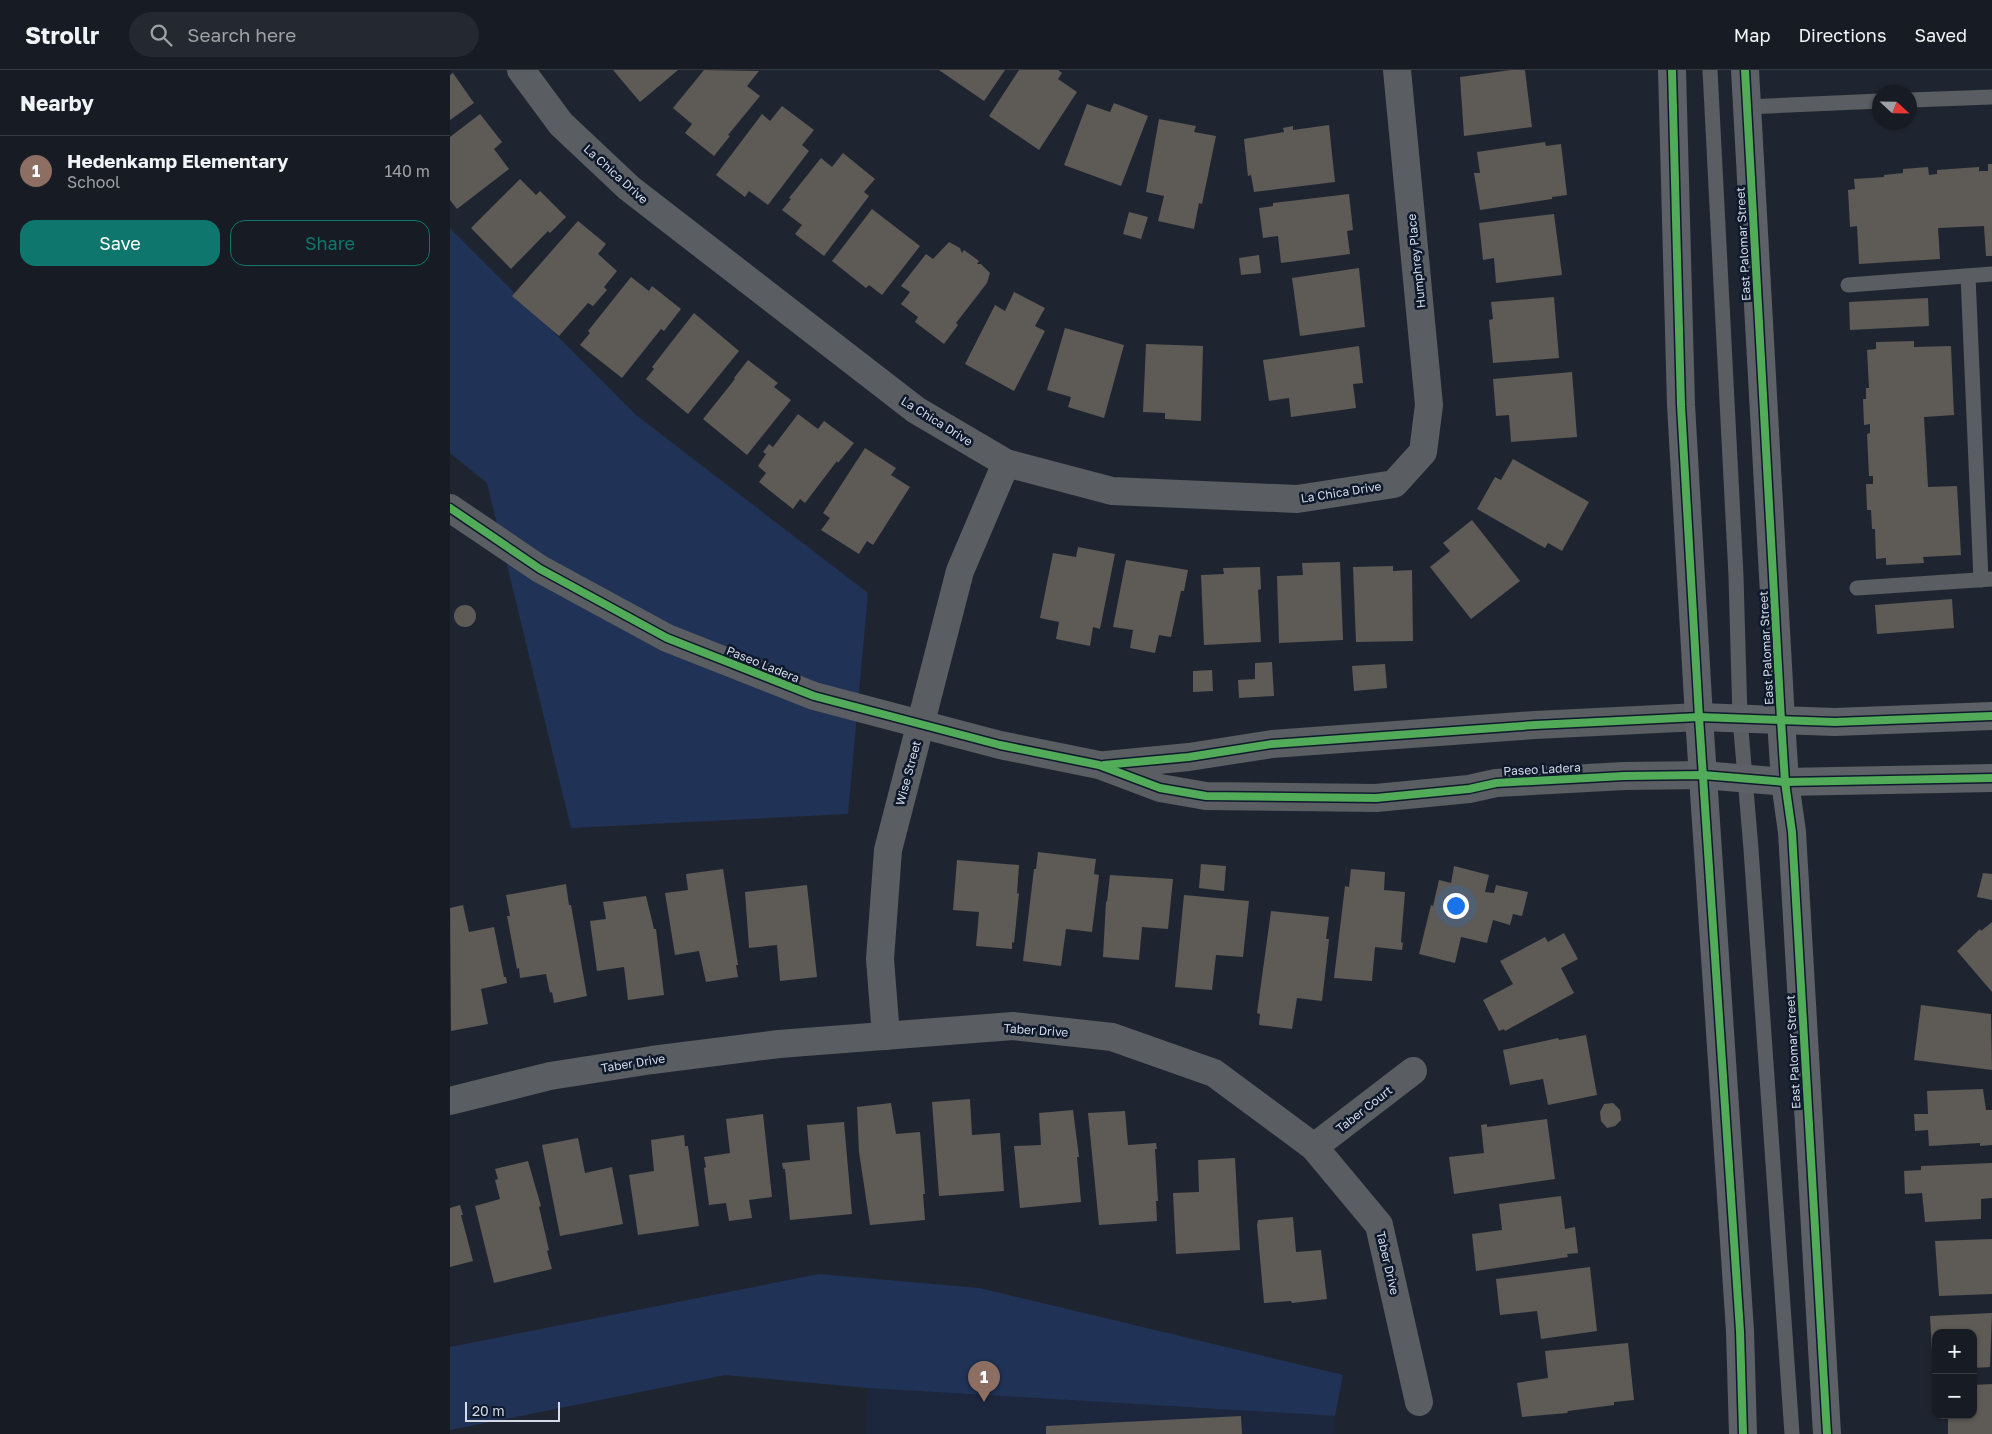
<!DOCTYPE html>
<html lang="en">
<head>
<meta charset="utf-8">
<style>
	body { margin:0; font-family:"Golos Text",sans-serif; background:#242931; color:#f1f3f6 }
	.controls { position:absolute; right:15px; bottom:15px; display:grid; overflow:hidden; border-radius:10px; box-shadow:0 1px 4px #0004 }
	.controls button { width:45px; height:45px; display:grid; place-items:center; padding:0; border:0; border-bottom:1px solid #363a41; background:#171c24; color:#f1f3f6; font:25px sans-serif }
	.compass { position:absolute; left:1422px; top:15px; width:45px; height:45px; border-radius:50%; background:#171c24; box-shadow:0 1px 4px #0004; rotate:112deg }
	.scale { position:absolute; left:15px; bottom:12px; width:95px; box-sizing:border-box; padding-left:5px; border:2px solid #d4dbe8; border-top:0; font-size:14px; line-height:18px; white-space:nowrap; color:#d4dbe8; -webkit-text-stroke:4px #0f192c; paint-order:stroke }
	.you { position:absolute; left:1005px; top:835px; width:18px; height:18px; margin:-12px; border:4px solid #fff; border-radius:50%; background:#1a73e8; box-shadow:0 0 0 8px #1a73e833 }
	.badge { display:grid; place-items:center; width:32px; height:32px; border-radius:50%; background:#0f766e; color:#fff; font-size:16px; font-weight:700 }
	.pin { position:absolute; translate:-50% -41px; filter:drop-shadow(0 1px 2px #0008) }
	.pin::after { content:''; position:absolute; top:26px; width:18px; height:15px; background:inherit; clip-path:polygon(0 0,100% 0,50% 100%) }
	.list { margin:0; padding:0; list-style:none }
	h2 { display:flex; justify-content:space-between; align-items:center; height:65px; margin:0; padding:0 20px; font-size:21px }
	h2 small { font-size:16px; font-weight:400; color:#9ea1a6 }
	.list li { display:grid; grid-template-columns:32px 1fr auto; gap:15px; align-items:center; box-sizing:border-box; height:70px; padding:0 20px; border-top:1px solid #363a41 }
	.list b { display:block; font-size:19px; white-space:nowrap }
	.list p { margin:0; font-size:16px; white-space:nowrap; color:#9ea1a6 }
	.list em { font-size:16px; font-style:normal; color:#9ea1a6 }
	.actions { display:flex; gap:10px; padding:15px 20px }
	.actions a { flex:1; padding:11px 0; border:1px solid #0f766e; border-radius:15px; text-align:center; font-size:18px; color:#0f766e }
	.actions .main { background:#0f766e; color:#fff }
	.icon { flex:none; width:28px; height:28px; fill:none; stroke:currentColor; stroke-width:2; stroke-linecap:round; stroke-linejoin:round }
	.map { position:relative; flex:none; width:1542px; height:1364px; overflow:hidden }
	header { display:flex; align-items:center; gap:30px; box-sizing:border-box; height:70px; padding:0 25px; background:#171c24; border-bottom:1px solid #363a41 }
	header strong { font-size:24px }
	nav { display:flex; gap:28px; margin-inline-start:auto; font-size:18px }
	.search { width:350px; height:45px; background:#242931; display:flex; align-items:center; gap:12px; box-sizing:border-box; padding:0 18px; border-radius:28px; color:#9ea1a6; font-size:19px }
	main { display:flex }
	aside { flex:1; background:#171c24 }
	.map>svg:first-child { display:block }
	.built { fill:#1c273e }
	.green { fill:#203256 }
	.building { fill:#5e5a56 }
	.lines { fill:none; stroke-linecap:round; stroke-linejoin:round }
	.service { stroke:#5a5d62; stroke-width:15 }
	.minor { stroke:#5a5d62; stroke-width:28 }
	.tertiary { stroke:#5a5d62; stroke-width:28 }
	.secondary { stroke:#5d6066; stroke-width:28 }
	.cycleway-casing { stroke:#0f192c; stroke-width:11 }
	.cycleway { stroke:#51ab58; stroke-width:8 }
	.labels { text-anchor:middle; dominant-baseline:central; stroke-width:5; stroke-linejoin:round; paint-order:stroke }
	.street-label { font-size:12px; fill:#d4dbe8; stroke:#0f192c }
</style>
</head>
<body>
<header>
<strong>Strollr</strong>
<div class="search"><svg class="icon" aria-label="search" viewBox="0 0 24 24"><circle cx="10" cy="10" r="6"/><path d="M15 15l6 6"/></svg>Search here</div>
<nav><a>Map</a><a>Directions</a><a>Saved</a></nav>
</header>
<main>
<aside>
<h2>Nearby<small></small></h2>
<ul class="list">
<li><span class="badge" style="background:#8d6e63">1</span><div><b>Hedenkamp Elementary</b><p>School</p></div><em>140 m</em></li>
</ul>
<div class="actions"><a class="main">Save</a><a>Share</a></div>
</aside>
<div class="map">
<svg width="1542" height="1364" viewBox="0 0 1542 1364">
	<rect width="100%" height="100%" fill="#1f2530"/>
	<!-- built -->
	<path class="built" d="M 418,1318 L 885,1346 L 886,1364 L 415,1364 Z"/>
	<!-- green -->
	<g class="green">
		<path d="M 0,158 L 186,345 L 418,523 L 398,744 L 121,758 L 37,413 L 0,383 Z"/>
		<path d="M 369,1204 L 529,1218 L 893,1305 L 885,1346 L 418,1318 L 275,1305 L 0,1360 L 0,1277 Z"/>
	</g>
	<!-- building -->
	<g class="building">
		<path d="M 163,0 L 228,0 L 190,32 Z"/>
		<path d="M 254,0 L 309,1 L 297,16 L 310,26 L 278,65 L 280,66 L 264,86 L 235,63 L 242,54 L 223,38 Z"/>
		<path d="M 489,0 L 555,0 L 534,31 Z"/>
		<path d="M 569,0 L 608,0 L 612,3 L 608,9 L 627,22 L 589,80 L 539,46 Z"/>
		<path d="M 1061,0 L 1075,0 L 1082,57 L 1014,66 L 1010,7 Z"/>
		<path d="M 3,3 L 24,33 L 0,50 L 0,5 Z"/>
		<path d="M 664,33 L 698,46 L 671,116 L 614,95 L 637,34 L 660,42 Z"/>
		<path d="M 332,36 L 364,60 L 352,75 L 359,81 L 318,135 L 299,121 L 295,127 L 266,105 L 312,44 L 320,51 Z"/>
		<path d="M 30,44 L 52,72 L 44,79 L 59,99 L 7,139 L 0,130 L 0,67 Z"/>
		<path d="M 709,49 L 746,56 L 744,62 L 766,66 L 752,134 L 749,133 L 744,159 L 708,151 L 714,126 L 696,122 Z"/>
		<path d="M 879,55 L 885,112 L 804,122 L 801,105 L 798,106 L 794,69 L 834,62 L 833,58 L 843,56 L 843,60 Z"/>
		<path d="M 1095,72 L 1096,76 L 1111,74 L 1117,125 L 1102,127 L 1102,129 L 1030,140 L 1024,103 L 1030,103 L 1027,82 Z"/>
		<path d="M 393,83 L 425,109 L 414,122 L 419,126 L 374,186 L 345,164 L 352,155 L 332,140 L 341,129 L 339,128 L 371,88 L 382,97 Z"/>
		<path d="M 1538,94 L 1542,94 L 1542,186 L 1536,186 L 1534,156 L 1488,158 L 1490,189 L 1409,194 L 1407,156 L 1400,157 L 1398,120 L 1405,119 L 1404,109 L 1434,107 L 1434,105 L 1453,103 L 1453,99 L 1478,97 L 1479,105 L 1487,104 L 1487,100 L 1529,97 L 1529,101 L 1538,101 Z"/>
		<path d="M 70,109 L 86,125 L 90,121 L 116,147 L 100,163 L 98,161 L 61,199 L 21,158 Z"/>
		<path d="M 899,124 L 903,160 L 897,161 L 900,184 L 831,193 L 828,166 L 813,168 L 809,138 L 823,136 L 823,133 Z"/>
		<path d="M 422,139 L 470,176 L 432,225 L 419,215 L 416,218 L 382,191 Z"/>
		<path d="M 679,142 L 698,147 L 691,169 L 673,164 Z"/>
		<path d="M 1104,144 L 1112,205 L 1046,213 L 1044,188 L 1033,190 L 1029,153 Z"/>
		<path d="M 128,151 L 156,174 L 148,184 L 167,201 L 154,217 L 157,220 L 143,236 L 138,233 L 109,266 L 62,226 Z"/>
		<path d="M 499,172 L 510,178 L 512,183 L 514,180 L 529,191 L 527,194 L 531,194 L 540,203 L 537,213 L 506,253 L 508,255 L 494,274 L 465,252 L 468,247 L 451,234 L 460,222 L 451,216 L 476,184 L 483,189 Z"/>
		<path d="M 809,185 L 811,203 L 791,205 L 789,188 Z"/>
		<path d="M 909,198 L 915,257 L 850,266 L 842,208 Z"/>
		<path d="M 181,207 L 199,221 L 202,216 L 231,239 L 214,261 L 211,259 L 172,308 L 130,275 L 140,263 L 138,261 Z"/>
		<path d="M 564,222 L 595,238 L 585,256 L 595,261 L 564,321 L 515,294 L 545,235 L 555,241 Z"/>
		<path d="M 1104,227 L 1109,288 L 1043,293 L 1039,250 L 1043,249 L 1041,232 Z"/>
		<path d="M 1478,228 L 1479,256 L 1400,260 L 1399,232 Z"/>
		<path d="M 244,243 L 289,281 L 238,344 L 196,309 L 204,299 L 202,297 Z"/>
		<path d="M 615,258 L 674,275 L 654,348 L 618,337 L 621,327 L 597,320 Z"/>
		<path d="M 1464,271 L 1464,277 L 1501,276 L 1504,345 L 1474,347 L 1478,417 L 1507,416 L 1511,485 L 1473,487 L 1474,493 L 1436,495 L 1436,488 L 1426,489 L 1425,459 L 1422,459 L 1421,440 L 1417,440 L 1416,414 L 1423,414 L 1423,406 L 1419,406 L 1417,364 L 1420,363 L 1420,354 L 1414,355 L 1413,329 L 1416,329 L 1416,318 L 1419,318 L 1417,280 L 1426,279 L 1426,272 Z"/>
		<path d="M 696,274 L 753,276 L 751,351 L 715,349 L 715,343 L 693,342 Z"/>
		<path d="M 909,276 L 913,313 L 903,314 L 906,338 L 841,347 L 839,328 L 819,331 L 813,290 Z"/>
		<path d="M 298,290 L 328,313 L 324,317 L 341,330 L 297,385 L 253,349 L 285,309 L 284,308 Z"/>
		<path d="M 1122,302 L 1127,367 L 1061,372 L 1059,345 L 1046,346 L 1043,309 Z"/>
		<path d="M 348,344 L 368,359 L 374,351 L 404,373 L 388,393 L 387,391 L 355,433 L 350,429 L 343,439 L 309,412 L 316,403 L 308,396 L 316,384 L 313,382 L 319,374 L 323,377 Z"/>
		<path d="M 415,378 L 446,398 L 441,405 L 460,417 L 423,475 L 417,471 L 409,484 L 371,460 L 380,448 L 373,443 Z"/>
		<path d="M 1063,389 L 1139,432 L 1112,481 L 1098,473 L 1095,478 L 1027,439 L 1045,407 L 1051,410 Z"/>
		<path d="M 1022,450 L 1070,511 L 1021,549 L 980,497 L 1000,481 L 993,473 Z"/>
		<path d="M 628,477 L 665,484 L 650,559 L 643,557 L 640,576 L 606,569 L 609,552 L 590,548 L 603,483 L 626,487 Z"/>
		<path d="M 676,490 L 738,500 L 734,521 L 731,521 L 721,567 L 709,565 L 705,583 L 680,578 L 683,560 L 663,557 Z"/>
		<path d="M 890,492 L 893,570 L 829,573 L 827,506 L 853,505 L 852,493 Z"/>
		<path d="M 943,496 L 943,501 L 962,500 L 963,571 L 906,572 L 903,497 Z"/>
		<path d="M 810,497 L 811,519 L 808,520 L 811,572 L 754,575 L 751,505 L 774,504 L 773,498 Z"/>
		<path d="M 1502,529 L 1504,558 L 1427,564 L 1425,535 Z"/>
		<circle cx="15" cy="546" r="11"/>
		<path d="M 822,592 L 824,626 L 789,628 L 788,610 L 805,609 L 805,593 Z"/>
		<path d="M 935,594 L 937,618 L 904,621 L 902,596 Z"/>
		<path d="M 762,600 L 763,621 L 743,622 L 743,601 Z"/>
		<path d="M 588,782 L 646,789 L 644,804 L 649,805 L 642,862 L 616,859 L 611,896 L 573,891 L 584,799 L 586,799 Z"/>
		<path d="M 507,790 L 569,795 L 567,824 L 569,823 L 564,873 L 562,872 L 562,879 L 526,876 L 529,842 L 503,840 Z"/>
		<path d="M 751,794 L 776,796 L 774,821 L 749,818 Z"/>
		<path d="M 1004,796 L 1039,805 L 1035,822 L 1044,823 L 1046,815 L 1078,822 L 1072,846 L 1063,844 L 1060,855 L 1043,850 L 1037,873 L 1011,867 L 1005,893 L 969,884 L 981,835 L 983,836 L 989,810 L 1001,813 Z"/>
		<path d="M 273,799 L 288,895 L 286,895 L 288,907 L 256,912 L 249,881 L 225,885 L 215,823 L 238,820 L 236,804 Z"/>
		<path d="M 901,799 L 935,802 L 934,820 L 955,822 L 951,872 L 953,873 L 952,880 L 925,877 L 922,911 L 884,908 L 895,816 L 899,817 Z"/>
		<path d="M 1533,803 L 1542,804 L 1542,830 L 1527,827 Z"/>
		<path d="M 660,805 L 723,809 L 718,859 L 692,857 L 689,890 L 653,887 L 656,831 L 657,832 Z"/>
		<path d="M 116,814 L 119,835 L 121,835 L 137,926 L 104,933 L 102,922 L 100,923 L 96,904 L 70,908 L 69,898 L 67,899 L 57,846 L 60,846 L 56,825 Z"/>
		<path d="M 357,815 L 367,907 L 330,911 L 327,875 L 299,878 L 295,822 Z"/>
		<path d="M 734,825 L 799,831 L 793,887 L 766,885 L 762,920 L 725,917 Z"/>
		<path d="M 196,826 L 204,859 L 206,859 L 214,925 L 178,930 L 174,897 L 147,901 L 140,851 L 156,849 L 153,832 Z"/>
		<path d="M 13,835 L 19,862 L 44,857 L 54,907 L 56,907 L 57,913 L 31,919 L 38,954 L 1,961 L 0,838 Z"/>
		<path d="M 821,841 L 879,847 L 876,869 L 879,869 L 872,931 L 847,928 L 842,959 L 809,955 L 810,944 L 807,943 Z"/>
		<path d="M 1542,852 L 1542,922 L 1507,881 L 1530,859 L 1531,861 Z"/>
		<path d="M 1114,863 L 1128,889 L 1111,898 L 1124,923 L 1055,961 L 1054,959 L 1049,961 L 1033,930 L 1063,914 L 1050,891 L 1095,867 L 1098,872 Z"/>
		<path d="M 1471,935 L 1541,944 L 1542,1000 L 1464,990 Z"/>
		<path d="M 1136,965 L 1147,1025 L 1098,1035 L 1093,1009 L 1060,1015 L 1053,980 L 1108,968 L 1109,970 Z"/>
		<path d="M 1533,1019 L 1536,1040 L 1542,1040 L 1542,1075 L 1530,1076 L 1530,1073 L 1479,1076 L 1478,1060 L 1465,1061 L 1464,1044 L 1478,1044 L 1477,1021 Z"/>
		<path d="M 520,1029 L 522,1065 L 550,1063 L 554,1121 L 489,1126 L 482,1032 Z"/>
		<path d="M 441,1033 L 446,1064 L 470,1062 L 475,1124 L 473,1124 L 475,1150 L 420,1155 L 409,1082 L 407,1037 Z"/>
		<path d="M 1163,1033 L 1170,1040 L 1171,1050 L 1165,1056 L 1157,1058 L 1151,1051 L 1150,1042 L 1154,1034 Z"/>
		<path d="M 623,1040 L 629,1087 L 627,1087 L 631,1132 L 570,1138 L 564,1076 L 591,1075 L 589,1043 Z"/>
		<path d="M 675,1041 L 678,1075 L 706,1073 L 707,1079 L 705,1079 L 708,1131 L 706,1131 L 707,1151 L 649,1155 L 638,1043 Z"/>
		<path d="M 313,1044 L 322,1127 L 299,1130 L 302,1148 L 279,1151 L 276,1133 L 259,1135 L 254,1098 L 256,1097 L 254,1087 L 280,1083 L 276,1049 Z"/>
		<path d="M 1097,1049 L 1105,1109 L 1004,1124 L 999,1087 L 1034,1083 L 1031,1055 L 1037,1054 L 1037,1057 Z"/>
		<path d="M 394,1052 L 402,1144 L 340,1150 L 335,1099 L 333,1099 L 332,1093 L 360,1090 L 357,1055 Z"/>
		<path d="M 234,1065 L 235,1076 L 238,1076 L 249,1156 L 188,1165 L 179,1105 L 204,1101 L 201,1070 Z"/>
		<path d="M 128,1068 L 135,1103 L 162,1097 L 173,1154 L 110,1166 L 92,1075 Z"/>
		<path d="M 785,1088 L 790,1180 L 726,1184 L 723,1123 L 749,1122 L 748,1090 Z"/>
		<path d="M 78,1091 L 91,1136 L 89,1137 L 99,1180 L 97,1181 L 102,1199 L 44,1213 L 25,1136 L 50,1129 L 45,1110 L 48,1109 L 45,1099 Z"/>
		<path d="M 1542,1093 L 1542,1128 L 1531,1129 L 1531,1149 L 1475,1152 L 1472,1123 L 1455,1124 L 1454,1101 L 1471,1100 L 1471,1096 Z"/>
		<path d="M 1111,1126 L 1115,1159 L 1125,1157 L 1128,1183 L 1117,1184 L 1118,1187 L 1026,1201 L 1022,1164 L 1052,1160 L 1049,1134 Z"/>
		<path d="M 10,1135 L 13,1145 L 11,1145 L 23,1191 L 0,1197 L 0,1138 Z"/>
		<path d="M 843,1147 L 846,1182 L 871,1180 L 877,1229 L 842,1233 L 841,1231 L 814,1233 L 807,1155 L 808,1150 Z"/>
		<path d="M 1542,1169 L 1542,1224 L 1489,1226 L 1485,1171 Z"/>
		<path d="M 1140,1197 L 1147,1261 L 1091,1269 L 1087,1241 L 1050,1245 L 1046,1209 Z"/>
		<path d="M 1542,1243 L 1540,1297 L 1523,1298 L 1523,1263 L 1486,1263 L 1486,1300 L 1483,1301 L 1480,1246 Z"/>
		<path d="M 1178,1273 L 1184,1330 L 1164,1332 L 1164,1335 L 1118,1341 L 1117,1343 L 1072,1347 L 1067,1313 L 1098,1308 L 1095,1281 Z"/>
		<path d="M 1542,1314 L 1542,1364 L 1498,1364 L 1498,1345 L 1523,1345 L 1523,1315 Z"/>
		<path d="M 791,1346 L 792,1364 L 596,1364 L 596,1356 Z"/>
	</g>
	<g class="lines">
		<!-- service -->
		<g class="service">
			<path d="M 1260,0 L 1286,506 L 1290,648 L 1301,779 L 1342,1364"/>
			<path d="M 1460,30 L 1542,27"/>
			<path d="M 1297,37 L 1430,31"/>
			<path d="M 1518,206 L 1531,510"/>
			<path d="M 1398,215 L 1542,204"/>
			<path d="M 1407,518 L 1542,509"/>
		</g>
		<!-- minor -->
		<g class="minor">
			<path d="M 71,0 L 111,54 L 179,118 L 466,340 L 556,393 L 662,421 L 847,429 L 944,414 L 973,382 L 979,335 L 947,0"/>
			<path d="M 436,966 L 430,889 L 438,780 L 510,501 L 556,393"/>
			<path d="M 0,1031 L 100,1006 L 202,990 L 329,974 L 563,956 L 662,967 L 764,1003 L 864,1077 L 929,1155 L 969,1332"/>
			<path d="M 864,1077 L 963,1001"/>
		</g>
		<!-- tertiary -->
		<g class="tertiary">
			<path d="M 0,438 L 90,499 L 217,568 L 364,626 L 550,675 L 649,695 L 710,718 L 756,726 L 926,728 L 1019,719 L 1046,713 L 1174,706 L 1253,705"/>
			<path d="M 656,695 L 739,687 L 822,674 L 1085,655 L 1249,647"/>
		</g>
		<!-- secondary -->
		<g class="secondary">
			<path d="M 1222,0 L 1231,335 L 1249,647 L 1290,1261 L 1293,1364"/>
			<path d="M 1295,0 L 1331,650 L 1335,712 L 1342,762 L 1377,1364"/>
			<path d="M 1249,647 L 1385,652 L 1542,646"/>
			<path d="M 1253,705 L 1335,712 L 1542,708"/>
		</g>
		<!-- cycleway casing -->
		<g class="cycleway-casing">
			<g id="cycleway">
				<path d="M 1222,0 L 1231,335 L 1249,647 L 1290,1261 L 1293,1364"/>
				<path d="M 1295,0 L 1331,650 L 1335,712 L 1342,762 L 1377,1364"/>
				<path d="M 0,438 L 90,499 L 217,568 L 364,626 L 550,675 L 649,695 L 710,718 L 756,726 L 926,728 L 1019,719 L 1046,713 L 1174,706 L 1253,705 L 1335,712 L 1542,708"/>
				<path d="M 654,695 L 739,687 L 822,674 L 1085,655 L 1249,647 L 1385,652 L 1542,646"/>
			</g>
		</g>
		<!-- cycleway -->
		<use href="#cycleway" class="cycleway"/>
	</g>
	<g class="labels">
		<!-- street labels -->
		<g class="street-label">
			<text transform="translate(166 104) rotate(42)">La Chica Drive</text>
			<text transform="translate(1293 174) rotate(-93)">East Palomar Street</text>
			<text transform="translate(966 191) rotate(-96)">Humphrey Place</text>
			<text transform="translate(487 351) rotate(32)">La Chica Drive</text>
			<text transform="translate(891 422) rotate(-9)">La Chica Drive</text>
			<text transform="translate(1316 578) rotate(-93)">East Palomar Street</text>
			<text transform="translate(313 594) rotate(22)">Paseo Ladera</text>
			<text transform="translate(1092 699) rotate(-3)">Paseo Ladera</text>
			<text transform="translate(458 703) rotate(-75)">Wise Street</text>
			<text transform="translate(586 960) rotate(4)">Taber Drive</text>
			<text transform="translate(1343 982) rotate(-93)">East Palomar Street</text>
			<text transform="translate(183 993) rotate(-9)">Taber Drive</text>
			<text transform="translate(914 1039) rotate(-38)">Taber Court</text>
			<text transform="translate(938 1193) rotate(77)">Taber Drive</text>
		</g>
	</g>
</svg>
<div class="controls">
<button>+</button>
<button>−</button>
</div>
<svg class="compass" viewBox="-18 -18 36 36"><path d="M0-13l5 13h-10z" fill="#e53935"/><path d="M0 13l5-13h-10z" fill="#9ea1a6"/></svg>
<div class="scale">20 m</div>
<div class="you"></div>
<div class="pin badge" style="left:534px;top:1332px;background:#8d6e63">1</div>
</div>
</main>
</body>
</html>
